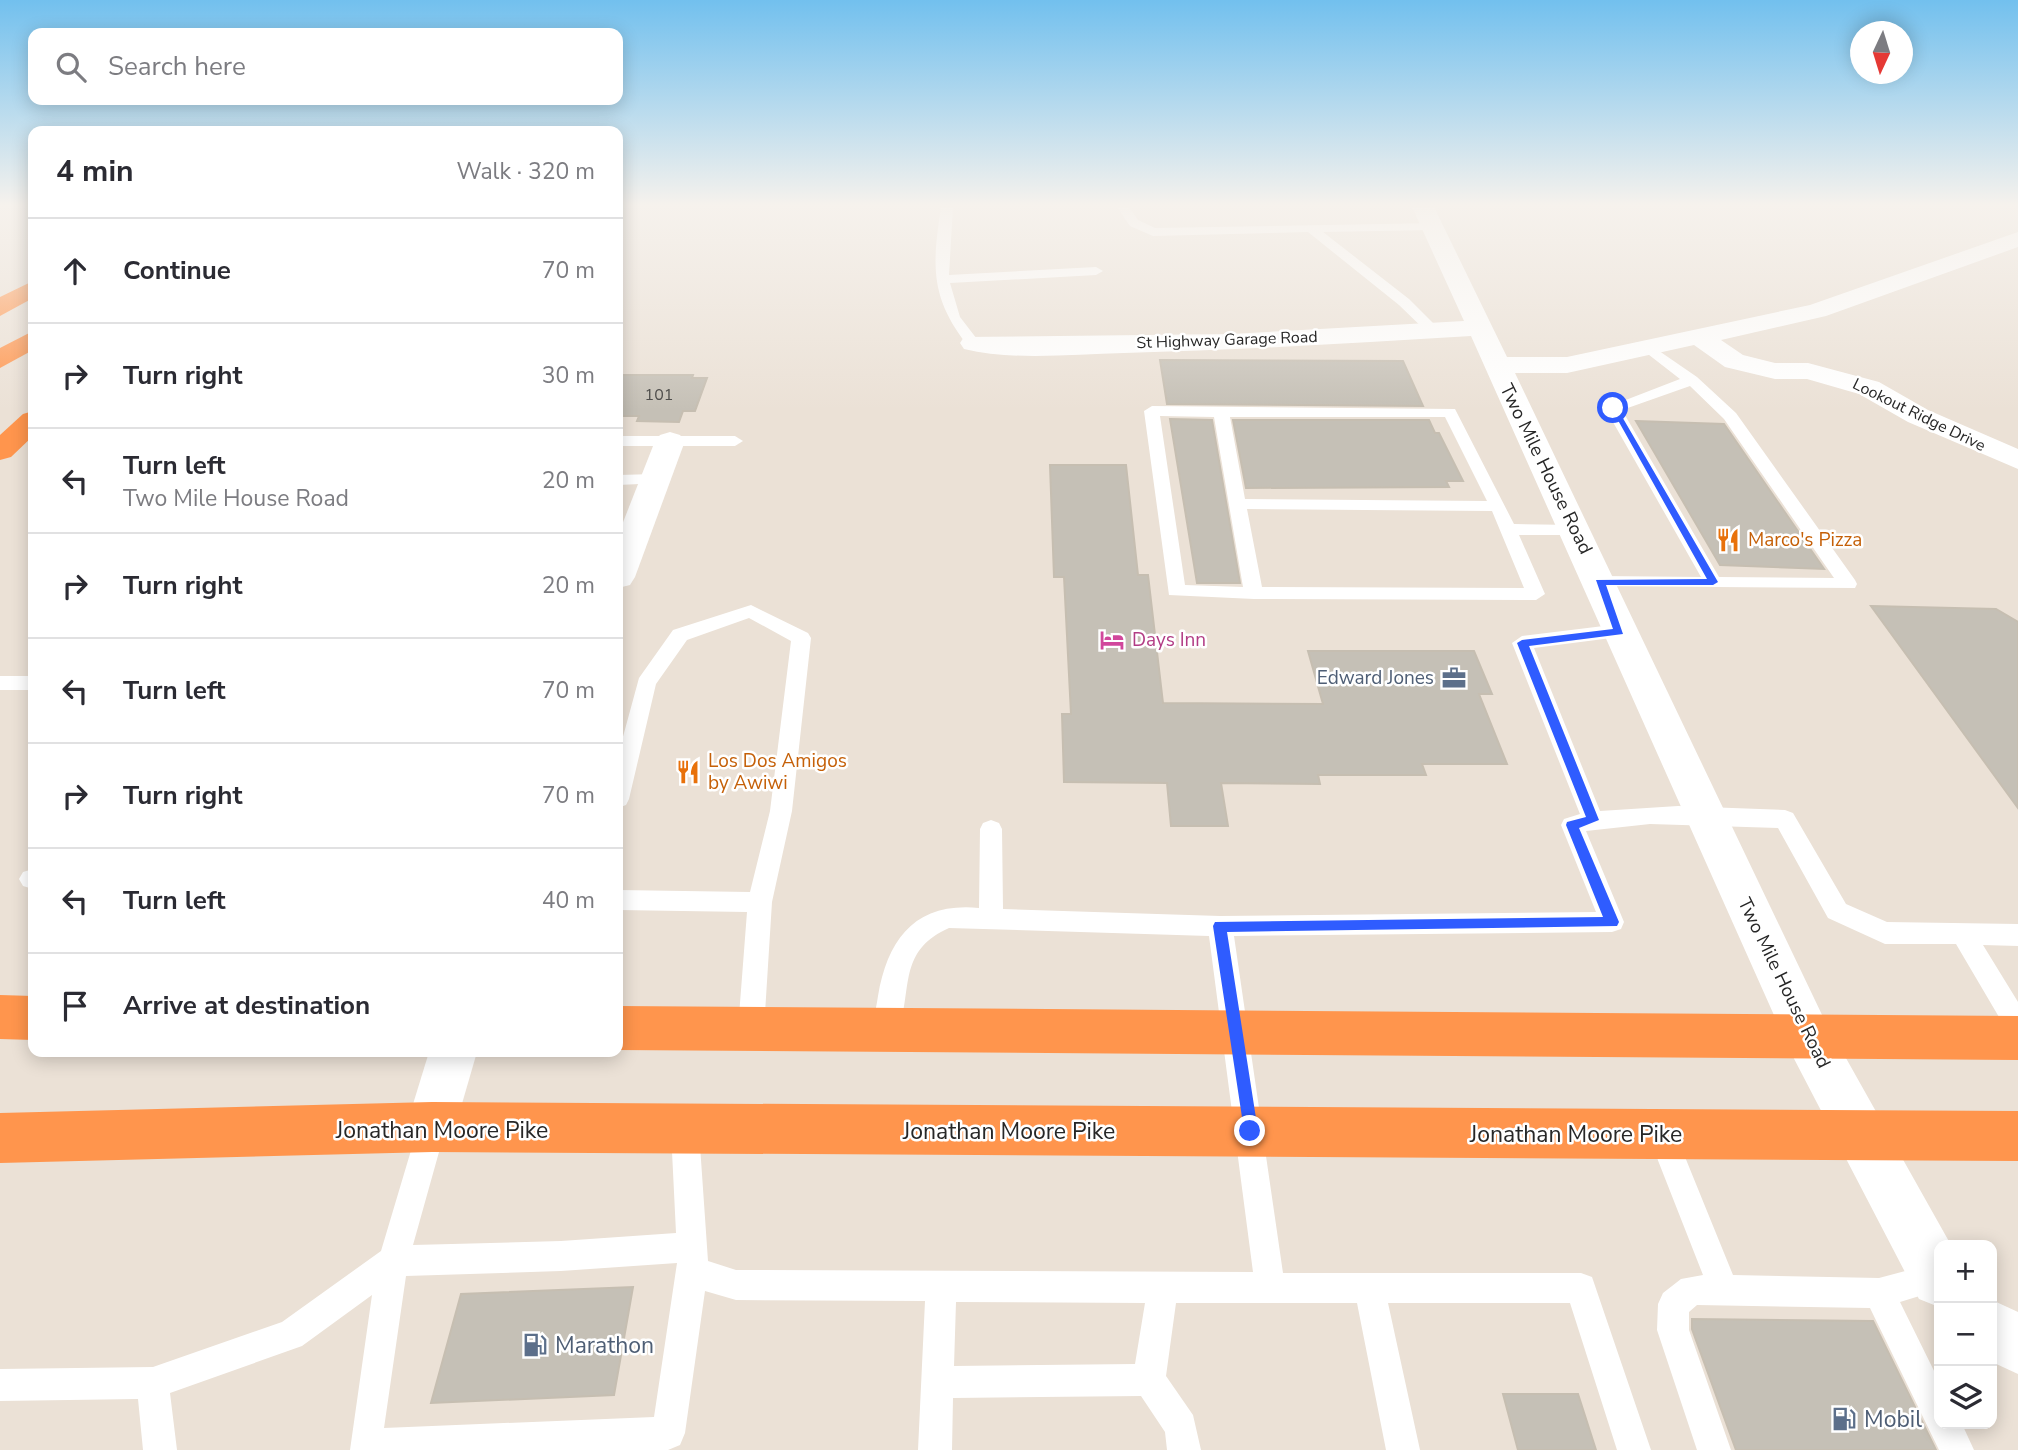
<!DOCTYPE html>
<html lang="en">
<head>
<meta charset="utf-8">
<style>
	body { margin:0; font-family:"Nunito Sans",sans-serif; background:#f7f7f7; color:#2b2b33 }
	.controls { position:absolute; right:21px; bottom:21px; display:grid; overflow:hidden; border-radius:14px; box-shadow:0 4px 18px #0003 }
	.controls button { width:63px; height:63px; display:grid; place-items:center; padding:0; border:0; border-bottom:2px solid #e1e1e2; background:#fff; color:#2b2b33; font:35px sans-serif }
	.compass { position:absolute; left:1850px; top:21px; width:63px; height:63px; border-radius:50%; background:#fff; box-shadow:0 4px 18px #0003; rotate:184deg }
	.stop { position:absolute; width:21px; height:21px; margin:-16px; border:5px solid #2f5cff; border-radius:50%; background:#fff }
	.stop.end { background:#2f5cff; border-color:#fff; box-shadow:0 2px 7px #0008 }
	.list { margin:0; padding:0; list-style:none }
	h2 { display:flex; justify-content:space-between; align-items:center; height:91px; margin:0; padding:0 28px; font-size:30px }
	h2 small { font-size:23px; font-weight:400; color:#7c7c81 }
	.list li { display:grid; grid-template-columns:46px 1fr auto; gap:21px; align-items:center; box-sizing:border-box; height:105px; padding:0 28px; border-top:2px solid #e1e1e2 }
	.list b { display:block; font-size:26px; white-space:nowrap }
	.list p { margin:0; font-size:23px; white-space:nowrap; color:#7c7c81 }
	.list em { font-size:23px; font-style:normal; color:#7c7c81 }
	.icon { flex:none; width:38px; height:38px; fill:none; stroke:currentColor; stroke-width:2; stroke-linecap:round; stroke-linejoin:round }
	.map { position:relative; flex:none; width:2018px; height:1450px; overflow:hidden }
	.search { position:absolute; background:#fff; box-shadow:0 4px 18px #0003; left:28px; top:28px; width:595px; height:77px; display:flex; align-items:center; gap:18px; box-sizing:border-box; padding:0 24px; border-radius:14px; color:#7c7c81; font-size:26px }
	.panel { position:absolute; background:#fff; box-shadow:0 4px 18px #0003; left:28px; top:126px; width:595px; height:931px; border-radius:14px }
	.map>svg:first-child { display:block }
	.building { fill:#c5c0b6; stroke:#c6beb1; stroke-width:2 }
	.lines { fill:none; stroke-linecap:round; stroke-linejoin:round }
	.lane { fill:#fff; fill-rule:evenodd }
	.street { fill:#fff; fill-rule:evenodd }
	.highway { fill:#ff954d; fill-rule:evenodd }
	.route { fill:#2f5cff }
	.labels { text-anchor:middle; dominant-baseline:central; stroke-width:5; stroke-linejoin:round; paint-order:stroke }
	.far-street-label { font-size:16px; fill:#272727; stroke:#fff }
	.number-label { font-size:16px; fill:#4e4d4b }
	.street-label { font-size:19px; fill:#272727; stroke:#fff }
	.food-label { font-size:19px; fill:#c56008; stroke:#fff; text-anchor:start }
	.hotel-label { font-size:19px; fill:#b23c85; stroke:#fff; text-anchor:start }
	.service-label { font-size:19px; fill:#4e5e75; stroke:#fff; text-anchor:end }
	.near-street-label { font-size:23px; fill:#272727; stroke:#fff }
	.near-service-label { font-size:23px; fill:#4e5e75; stroke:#fff; text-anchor:start }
</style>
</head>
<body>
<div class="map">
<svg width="2018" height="1450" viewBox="0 0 2018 1450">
	<rect width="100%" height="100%" fill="#ebe1d6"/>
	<!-- building -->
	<g class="building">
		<path d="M 1160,360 L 1403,361 L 1423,406 L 1167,404 Z"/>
		<path d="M 618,375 L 693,375 L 692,378 L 707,378 L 695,411 L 683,411 L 679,422 L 637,421 L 639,416 L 618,416 Z"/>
		<path d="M 1170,419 L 1212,420 L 1240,583 L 1197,583 Z"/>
		<path d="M 1233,420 L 1429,420 L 1435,433 L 1439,433 L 1463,481 L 1446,481 L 1449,487 L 1246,488 Z"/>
		<path d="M 1636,421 L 1724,424 L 1824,569 L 1720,565 Z"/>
		<path d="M 1050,465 L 1126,465 L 1138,575 L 1148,575 L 1163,703 L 1323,704 L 1308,651 L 1474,651 L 1492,694 L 1479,694 L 1507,764 L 1422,764 L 1426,775 L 1318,775 L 1320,784 L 1221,783 L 1228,826 L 1171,826 L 1167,783 L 1064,782 L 1062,714 L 1071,714 L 1064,577 L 1054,577 Z"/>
		<path d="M 1871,606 L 1996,609 L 2018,622 L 2018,808 Z"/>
		<path d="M 633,1287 L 614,1395 L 431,1403 L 461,1294 Z"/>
		<path d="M 1692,1319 L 1873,1321 L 1936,1450 L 1736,1450 L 1692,1329 Z"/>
		<path d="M 1503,1394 L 1578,1394 L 1596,1450 L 1518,1450 Z"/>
	</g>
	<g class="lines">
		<!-- lane -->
		<g class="lane">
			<path d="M 941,207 L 953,207 L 949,275 L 1096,267 L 1103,271 L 1096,275 L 950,283 L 960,317 L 980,343 L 968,346 C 930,298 932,266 941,207 Z"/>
			<path d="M 1117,207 L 1129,207 L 1138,220 L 1155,228 L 1437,223 L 1437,229 L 1433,230 L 1323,232 L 1409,299 L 1441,331 L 1429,334 L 1399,305 L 1308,232 L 1153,236 L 1130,226 Z"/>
			<path d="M 1649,344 L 1697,377 L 1736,413 L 1855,580 L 1857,584 L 1855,588 L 1593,586 L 1591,582 L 1593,578 L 1600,576 L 1701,577 L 1605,408 L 1680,379 L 1644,351 L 1642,348 ZM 1690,386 L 1724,419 L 1834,578 L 1719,577 L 1622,410 Z"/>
			<path d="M 1152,406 L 1455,409 L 1514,524 L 1575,525 L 1584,530 L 1575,535 L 1519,535 L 1545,594 L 1536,600 L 1254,599 L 1169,595 L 1144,411 ZM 1160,416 L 1214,417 L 1243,587 L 1185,585 ZM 1230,417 L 1445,417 L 1487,501 L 1245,499 ZM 1247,509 L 1492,511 L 1524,588 L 1262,587 Z"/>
			<path d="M 618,436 L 735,436 L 743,441 L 735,446 L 618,446 Z"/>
			<path d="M 656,474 L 664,479 L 662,483 L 618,485 L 618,475 Z"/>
			<path d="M 751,605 L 808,633 L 811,638 L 792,811 L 772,902 L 764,1029 L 760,1038 L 751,1041 L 742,1038 L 738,1029 L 747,912 L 618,910 L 618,890 L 750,892 L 770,811 L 791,641 L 749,618 L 687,640 L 656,684 L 629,799 L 626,805 L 618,808 L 618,755 L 639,678 L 673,630 Z"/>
			<path d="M 1620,624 L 1627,626 L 1630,631 L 1627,636 L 1534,648 L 1600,811 L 1678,806 L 1785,810 L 1793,813 L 1846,904 L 1887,922 L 2018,924 L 2018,946 L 1983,945 L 2018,1002 L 2018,1038 L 2009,1034 L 1956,944 L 1885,944 L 1828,918 L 1778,828 L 1650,824 L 1586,831 L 1624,922 L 1621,929 L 1612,932 L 1234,936 L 1283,1273 L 1581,1273 L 1592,1277 L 1651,1450 L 1617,1450 L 1570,1303 L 1388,1303 L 1420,1450 L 1386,1450 L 1357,1303 L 1176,1303 L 1166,1376 L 1193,1415 L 1201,1450 L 1167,1450 L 1165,1432 L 1141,1396 L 953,1398 L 952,1450 L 918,1450 L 925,1301 L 736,1300 L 705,1291 L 685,1433 L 680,1445 L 668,1450 L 350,1450 L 372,1295 L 302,1346 L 170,1393 L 177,1450 L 143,1450 L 138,1399 L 0,1401 L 0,1369 L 153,1367 L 282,1322 L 381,1251 L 418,1127 L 422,1117 L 432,1113 L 442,1117 L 446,1127 L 413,1245 L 561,1241 L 676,1233 L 671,1131 L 675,1121 L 685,1117 L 695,1121 L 699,1131 L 708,1261 L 736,1270 L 1253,1272 L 1209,936 L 949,928 C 894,952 915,995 895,1039 L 886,1042 L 877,1039 C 871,1025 876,1010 878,996 C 888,938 916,902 979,908 L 980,829 L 983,823 L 991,820 L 999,823 L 1002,829 L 1003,909 L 1220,916 L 1596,912 L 1561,825 L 1564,819 L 1580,814 L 1512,643 L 1522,636 ZM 677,1263 L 654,1417 L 384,1428 L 406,1276 L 561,1271 ZM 956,1302 L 1145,1303 L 1135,1364 L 954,1366 Z"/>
			<rect x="0" y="676" width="33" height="14"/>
			<path d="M 33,869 L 33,889 L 23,886 L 19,879 L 23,872 Z"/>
			<path d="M 1662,1121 L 1672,1125 L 1733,1275 L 1879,1278 L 1939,1262 L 1939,1290 L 1900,1302 L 1939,1381 L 1939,1424 L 1962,1424 L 1974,1450 L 1939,1450 L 1870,1308 L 1697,1305 L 1689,1312 L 1689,1330 L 1731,1450 L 1697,1450 L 1657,1330 L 1658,1304 L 1663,1293 L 1681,1279 L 1703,1275 L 1648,1135 L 1652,1125 Z"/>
		</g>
		<!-- street -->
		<g class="street">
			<path d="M 1412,207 L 1434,207 L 1507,357 L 1567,357 L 1810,305 L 2018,232 L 2018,247 L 1826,316 L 1721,340 L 1743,355 L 1775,363 L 1808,363 L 1879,382 L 1928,410 L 2018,449 L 2018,469 L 1908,422 L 1859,394 L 1807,379 L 1775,379 L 1725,367 L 1694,345 L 1567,373 L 1515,373 L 1824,1019 L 1951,1245 L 1939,1245 L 1939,1307 L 1919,1299 L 1790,1051 L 1471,336 C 1355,343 1240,350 1124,353 C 1072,354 1014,361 964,349 L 960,343 L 964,337 L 1231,334 L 1464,321 Z"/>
			<path d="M 670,432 L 680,435 L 685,441 L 635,577 L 630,585 L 618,588 L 618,535 L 655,441 L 660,435 Z"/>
			<path d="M 429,1052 L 477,1052 L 450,1145 L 432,1152 L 414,1145 L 406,1127 Z"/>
			<path d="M 1992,1300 L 2018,1312 L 2018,1374 L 1992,1362 Z"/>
		</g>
		<!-- highway -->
		<g class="highway">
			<path d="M 33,281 L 33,298 L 0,316 L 0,297 Z"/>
			<path d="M 33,331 L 33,350 L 0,368 L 0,348 Z"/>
			<path d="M 33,411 L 33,436 L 11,457 L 0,460 L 0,435 L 23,414 Z"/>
			<path d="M 0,995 L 33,996 L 33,1040 L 0,1039 Z"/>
			<path d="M 618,1006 L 2018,1016 L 2018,1060 L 618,1050 Z"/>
			<path d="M 432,1102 L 2018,1111 L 2018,1161 L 432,1152 L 0,1163 L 0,1113 Z"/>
		</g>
	</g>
	<!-- sky -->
	<linearGradient id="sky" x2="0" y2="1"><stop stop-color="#72c0ee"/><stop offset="0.5" stop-color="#f6f2ed"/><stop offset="1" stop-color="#f6f2ed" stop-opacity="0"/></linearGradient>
	<rect width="2018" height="410" fill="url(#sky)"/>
	<!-- route -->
	<path class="route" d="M 1610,406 L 1617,408 L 1718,582 L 1713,585 L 1606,585 L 1623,634 L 1529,646 L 1599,820 L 1579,828 L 1619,922 L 1617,926 L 1227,932 L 1258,1131 L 1250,1139 L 1245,1137 L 1213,926 L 1215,922 L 1603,917 L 1566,825 L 1567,822 L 1586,817 L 1517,643 L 1522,640 L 1613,629 L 1596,580 L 1707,579 Z"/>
	<!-- icons -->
	<defs>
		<g id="restaurant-bare" transform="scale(1.89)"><path d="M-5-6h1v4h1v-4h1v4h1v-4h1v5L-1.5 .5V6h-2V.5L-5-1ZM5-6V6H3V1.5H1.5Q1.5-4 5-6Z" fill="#e8710a" stroke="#fff" stroke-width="2.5" paint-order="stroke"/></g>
		<g id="hotel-bare" transform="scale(1.89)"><path d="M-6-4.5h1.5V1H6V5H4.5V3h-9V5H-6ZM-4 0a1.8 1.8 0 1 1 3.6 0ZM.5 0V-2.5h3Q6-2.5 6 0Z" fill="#d1479c" stroke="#fff" stroke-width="2.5" paint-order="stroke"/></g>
		<g id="office-bare" transform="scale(1.89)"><path d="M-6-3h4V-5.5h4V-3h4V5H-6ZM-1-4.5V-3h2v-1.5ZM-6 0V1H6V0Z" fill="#5c6f8a" stroke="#fff" stroke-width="2.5" paint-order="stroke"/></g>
		<g id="fuel-bare" transform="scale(1.89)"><path d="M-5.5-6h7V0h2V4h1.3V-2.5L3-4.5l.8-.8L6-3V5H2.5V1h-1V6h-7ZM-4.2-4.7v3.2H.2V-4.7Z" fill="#5c6f8a" stroke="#fff" stroke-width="2.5" paint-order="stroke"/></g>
	</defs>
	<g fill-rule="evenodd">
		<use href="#restaurant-bare" x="1728" y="540"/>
		<use href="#hotel-bare" x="1112" y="640"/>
		<use href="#office-bare" x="1454" y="678"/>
		<use href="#restaurant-bare" x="688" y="772"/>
		<use href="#fuel-bare" x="535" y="1345"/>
		<use href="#fuel-bare" x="1844" y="1419"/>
	</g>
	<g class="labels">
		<!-- far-street labels -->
		<g class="far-street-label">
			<text transform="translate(1227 340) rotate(-2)">St Highway Garage Road</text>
			<text transform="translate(1919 415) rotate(26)">Lookout Ridge Drive</text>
		</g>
		<!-- number labels -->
		<g class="number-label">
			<text x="659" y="395">101</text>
		</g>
		<!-- street labels -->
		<g class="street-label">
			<text transform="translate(1546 469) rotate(64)">Two Mile House Road</text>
			<text transform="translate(1784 983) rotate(64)">Two Mile House Road</text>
		</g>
		<!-- food labels -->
		<g class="food-label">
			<text x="1748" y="540">Marco's Pizza</text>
			<text x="708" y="761">Los Dos Amigos<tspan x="708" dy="22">by Awiwi</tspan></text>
		</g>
		<!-- hotel labels -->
		<g class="hotel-label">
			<text x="1132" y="640">Days Inn</text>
		</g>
		<!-- service labels -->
		<g class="service-label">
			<text x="1434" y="678">Edward Jones</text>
		</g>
		<!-- near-street labels -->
		<g class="near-street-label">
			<text x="442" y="1130">Jonathan Moore Pike</text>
			<text x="1009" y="1131">Jonathan Moore Pike</text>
			<text x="1576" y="1134">Jonathan Moore Pike</text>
		</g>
		<!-- near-service labels -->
		<g class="near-service-label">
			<text x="555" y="1345">Marathon</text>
			<text x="1864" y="1419">Mobil</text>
		</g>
	</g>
</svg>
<div class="controls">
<button>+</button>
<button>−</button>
<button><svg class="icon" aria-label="layers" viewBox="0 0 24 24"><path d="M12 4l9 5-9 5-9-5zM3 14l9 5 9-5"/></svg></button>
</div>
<svg class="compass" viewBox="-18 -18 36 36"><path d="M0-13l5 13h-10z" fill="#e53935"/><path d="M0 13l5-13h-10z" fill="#7c7c81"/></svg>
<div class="stop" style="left:1613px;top:408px"></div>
<div class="stop end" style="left:1250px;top:1131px"></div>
<div class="search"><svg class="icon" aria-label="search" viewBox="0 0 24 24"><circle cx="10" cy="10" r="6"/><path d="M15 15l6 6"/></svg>Search here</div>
<section class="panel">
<h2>4 min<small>Walk · 320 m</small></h2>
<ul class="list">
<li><svg class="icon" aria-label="ahead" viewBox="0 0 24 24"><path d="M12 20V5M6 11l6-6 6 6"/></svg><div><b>Continue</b></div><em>70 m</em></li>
<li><svg class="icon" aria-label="right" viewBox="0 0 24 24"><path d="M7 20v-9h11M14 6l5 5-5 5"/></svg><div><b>Turn right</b></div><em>30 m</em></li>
<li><svg class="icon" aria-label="left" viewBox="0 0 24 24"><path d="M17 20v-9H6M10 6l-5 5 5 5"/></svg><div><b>Turn left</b><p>Two Mile House Road</p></div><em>20 m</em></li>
<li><svg class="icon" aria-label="right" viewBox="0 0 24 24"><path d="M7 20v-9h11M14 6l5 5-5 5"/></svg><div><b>Turn right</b></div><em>20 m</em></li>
<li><svg class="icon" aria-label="left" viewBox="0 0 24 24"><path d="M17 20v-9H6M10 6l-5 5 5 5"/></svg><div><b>Turn left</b></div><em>70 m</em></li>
<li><svg class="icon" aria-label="right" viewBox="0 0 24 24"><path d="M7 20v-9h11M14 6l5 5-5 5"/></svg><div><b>Turn right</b></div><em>70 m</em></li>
<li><svg class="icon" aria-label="left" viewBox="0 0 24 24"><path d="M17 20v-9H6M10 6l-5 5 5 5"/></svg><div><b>Turn left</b></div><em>40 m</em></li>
<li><svg class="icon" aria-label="arrive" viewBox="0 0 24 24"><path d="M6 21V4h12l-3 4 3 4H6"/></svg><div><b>Arrive at destination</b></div></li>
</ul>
</section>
</div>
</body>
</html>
